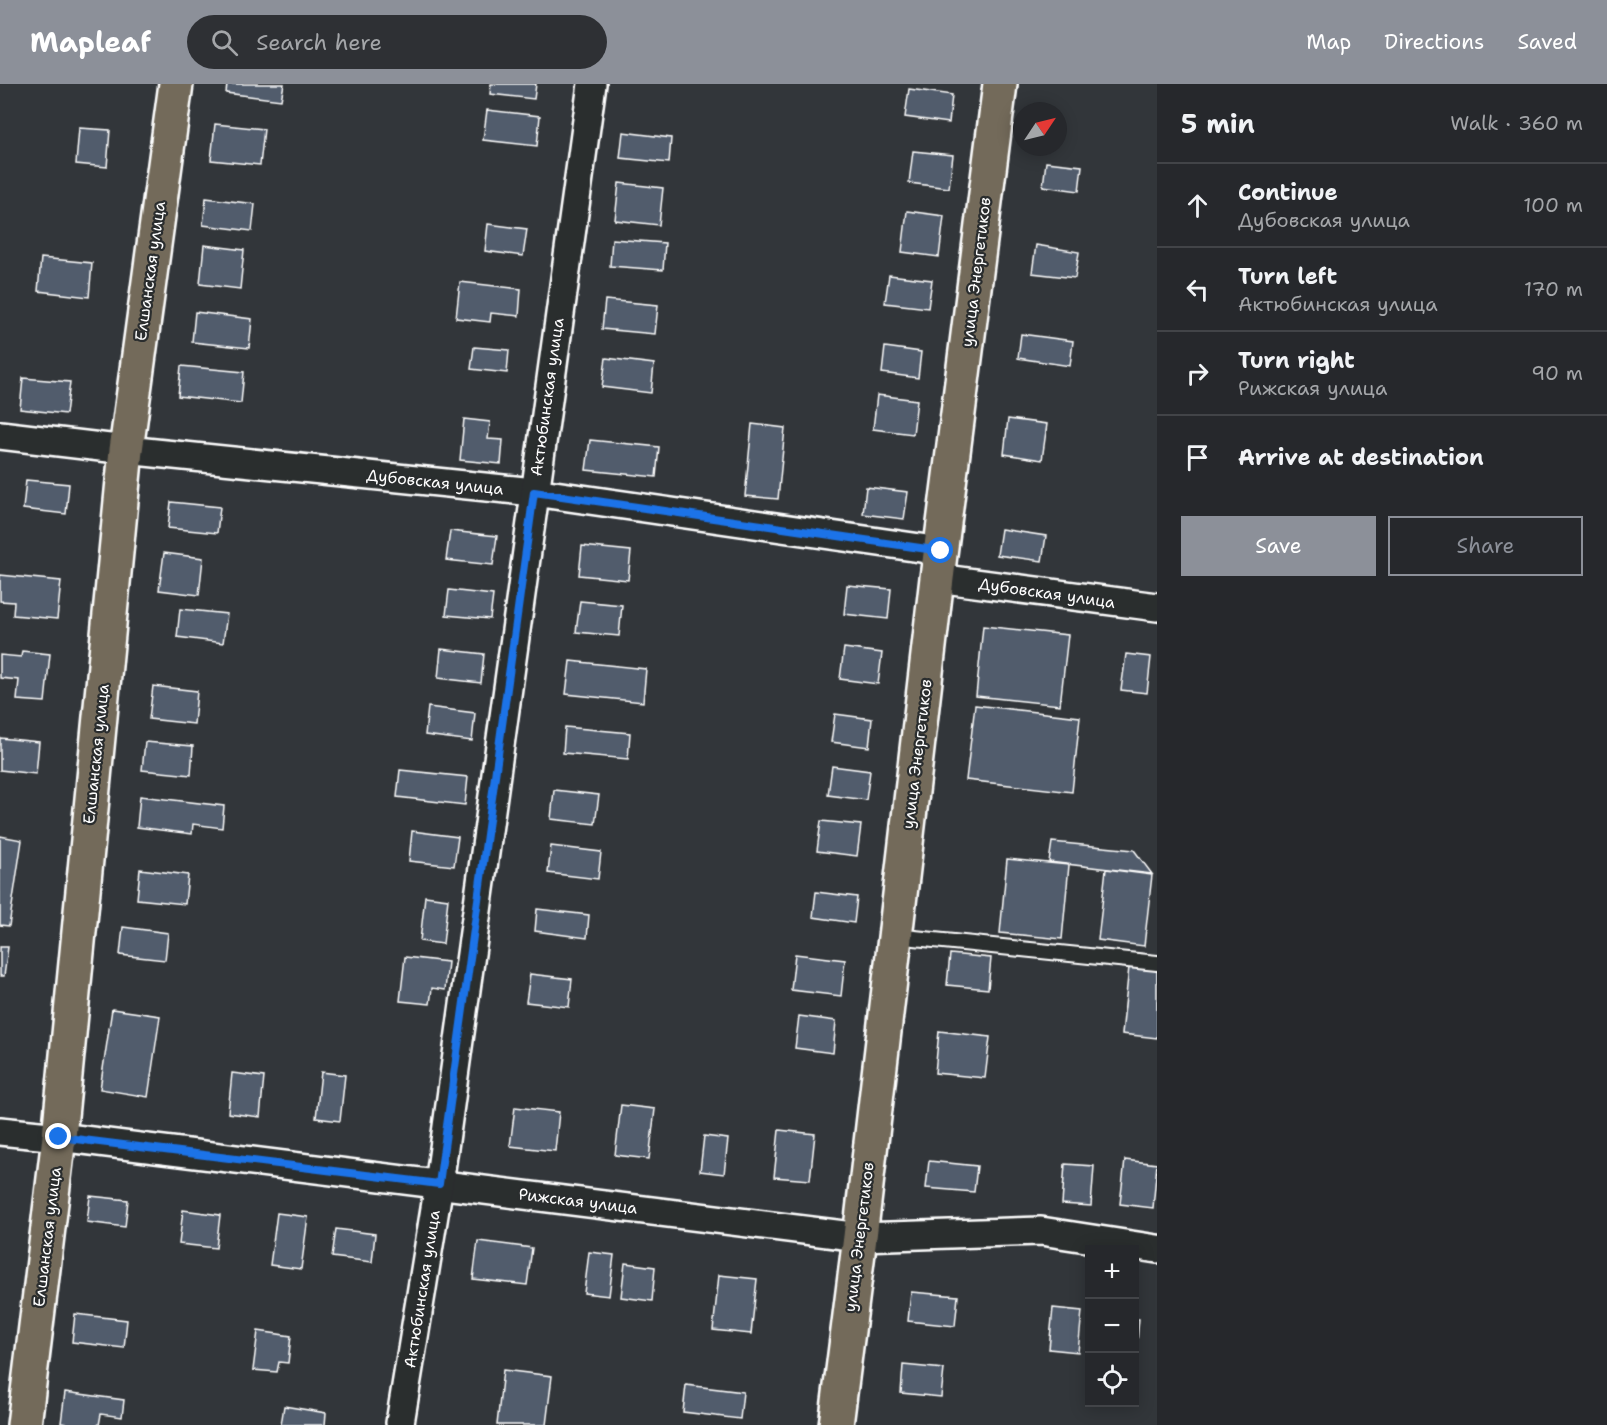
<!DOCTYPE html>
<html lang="en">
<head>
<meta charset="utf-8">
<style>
	body { margin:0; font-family:"Shantell Sans",sans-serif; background:#2e3034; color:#f1f3f6 }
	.controls { position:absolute; right:18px; bottom:18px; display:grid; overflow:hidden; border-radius:0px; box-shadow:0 3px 15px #0003 }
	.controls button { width:54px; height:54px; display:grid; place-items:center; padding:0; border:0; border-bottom:2px solid #424448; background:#26282c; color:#f1f3f6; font:30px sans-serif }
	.compass { position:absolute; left:1013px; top:18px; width:54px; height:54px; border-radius:50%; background:#26282c; box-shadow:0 3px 15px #0003; rotate:55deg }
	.stop { position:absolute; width:18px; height:18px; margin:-14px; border:4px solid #1a73e8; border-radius:50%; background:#fff }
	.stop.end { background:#1a73e8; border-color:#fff; box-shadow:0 2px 6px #0008 }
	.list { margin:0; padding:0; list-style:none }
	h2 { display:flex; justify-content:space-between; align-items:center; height:78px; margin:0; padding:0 24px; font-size:26px }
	h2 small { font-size:20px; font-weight:400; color:#a4a6a9 }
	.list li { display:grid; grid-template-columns:39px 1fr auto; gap:18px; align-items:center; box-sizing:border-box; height:84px; padding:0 24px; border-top:2px solid #424448 }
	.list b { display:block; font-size:22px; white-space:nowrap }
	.list p { margin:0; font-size:20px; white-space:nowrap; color:#a4a6a9 }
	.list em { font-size:20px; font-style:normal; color:#a4a6a9 }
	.actions { display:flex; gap:12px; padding:18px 24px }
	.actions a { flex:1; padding:14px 0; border:2px solid #8c9099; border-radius:0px; text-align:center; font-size:21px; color:#8c9099 }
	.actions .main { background:#8c9099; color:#fff }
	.icon { flex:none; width:33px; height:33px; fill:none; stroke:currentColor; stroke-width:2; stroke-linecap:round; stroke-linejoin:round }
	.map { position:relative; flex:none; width:1157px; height:1341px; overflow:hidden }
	header { display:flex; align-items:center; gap:36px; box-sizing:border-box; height:84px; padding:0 30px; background:#8c9099; color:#fff }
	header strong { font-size:28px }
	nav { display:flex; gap:33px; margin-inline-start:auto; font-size:21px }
	.search { width:420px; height:54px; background:#2e3034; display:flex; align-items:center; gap:15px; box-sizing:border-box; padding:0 21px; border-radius:33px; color:#a4a6a9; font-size:22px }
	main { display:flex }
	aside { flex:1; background:#26282c }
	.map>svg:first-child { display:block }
	.building { fill:#515c6c; stroke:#fff; stroke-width:1.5 }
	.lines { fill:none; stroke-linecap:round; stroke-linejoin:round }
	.service-casing { stroke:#fff; stroke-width:18 }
	.minor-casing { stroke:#fff; stroke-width:32 }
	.primary-casing { stroke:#fff; stroke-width:38 }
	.service { stroke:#2a2d2e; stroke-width:14 }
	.minor { stroke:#2a2d2e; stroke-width:27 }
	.primary { stroke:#736b5a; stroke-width:33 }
	.route { stroke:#1a73e8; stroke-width:8 }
	.labels { text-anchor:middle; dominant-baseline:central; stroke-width:4.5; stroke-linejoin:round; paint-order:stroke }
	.street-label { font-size:16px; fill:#fff; stroke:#2a2d2e }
</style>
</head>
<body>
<header>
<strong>Mapleaf</strong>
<div class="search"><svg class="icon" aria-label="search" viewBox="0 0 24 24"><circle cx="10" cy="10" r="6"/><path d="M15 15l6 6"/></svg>Search here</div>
<nav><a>Map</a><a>Directions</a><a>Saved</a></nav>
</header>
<main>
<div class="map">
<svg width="1157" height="1341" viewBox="0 0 1157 1341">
	<rect width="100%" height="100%" fill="#32363a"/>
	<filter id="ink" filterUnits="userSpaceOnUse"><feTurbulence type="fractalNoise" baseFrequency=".0167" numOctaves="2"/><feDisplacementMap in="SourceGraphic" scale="12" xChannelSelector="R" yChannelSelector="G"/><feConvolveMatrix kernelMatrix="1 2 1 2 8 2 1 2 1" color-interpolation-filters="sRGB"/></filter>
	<g filter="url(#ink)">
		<!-- building -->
		<g class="building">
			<path d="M 227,0 L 284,0 L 281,16 L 226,9 Z"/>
			<path d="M 491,0 L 536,0 L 534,15 L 490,10 Z"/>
			<path d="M 909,5 L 952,11 L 949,39 L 905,33 Z"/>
			<path d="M 487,26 L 540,32 L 537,62 L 483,56 Z"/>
			<path d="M 215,40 L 264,45 L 260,81 L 211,76 Z"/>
			<path d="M 79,44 L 110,46 L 107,83 L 76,80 Z"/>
			<path d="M 623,48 L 671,54 L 669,79 L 620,74 Z"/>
			<path d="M 913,67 L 953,71 L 949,104 L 909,99 Z"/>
			<path d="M 1046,78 L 1082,82 L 1079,107 L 1043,102 Z"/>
			<path d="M 619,99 L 663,104 L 659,141 L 615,136 Z"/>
			<path d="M 206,114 L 255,120 L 252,147 L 203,141 Z"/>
			<path d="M 907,127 L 944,132 L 939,173 L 902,168 Z"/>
			<path d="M 488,140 L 527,145 L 523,172 L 485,167 Z"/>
			<path d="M 612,155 L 665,159 L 663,186 L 610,182 Z"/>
			<path d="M 204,161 L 244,166 L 240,205 L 200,200 Z"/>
			<path d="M 1036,161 L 1079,168 L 1075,194 L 1032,189 Z"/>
			<path d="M 41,174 L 92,179 L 89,213 L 38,207 Z"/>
			<path d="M 889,191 L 932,196 L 928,224 L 885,219 Z"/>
			<path d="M 460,198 L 521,205 L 519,232 L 491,229 L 490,238 L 456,234 Z"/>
			<path d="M 605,216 L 658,221 L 655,250 L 602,245 Z"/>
			<path d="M 195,228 L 252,235 L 249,264 L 192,258 Z"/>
			<path d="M 1021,250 L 1073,257 L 1070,282 L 1018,274 Z"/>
			<path d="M 474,263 L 509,266 L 507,289 L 471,285 Z"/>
			<path d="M 885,263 L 921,268 L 918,294 L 882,289 Z"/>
			<path d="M 606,274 L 654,280 L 651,309 L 602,303 Z"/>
			<path d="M 181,282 L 244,288 L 241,319 L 178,312 Z"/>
			<path d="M 23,294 L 70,298 L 66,330 L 20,325 Z"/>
			<path d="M 877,311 L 917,316 L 913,350 L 873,345 Z"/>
			<path d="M 464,335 L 490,338 L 488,355 L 503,356 L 501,380 L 460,376 Z"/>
			<path d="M 1008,335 L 1047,340 L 1042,376 L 1004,370 Z"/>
			<path d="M 752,340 L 785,344 L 778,415 L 745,412 Z"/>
			<path d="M 590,356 L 659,363 L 656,393 L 586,386 Z"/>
			<path d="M 26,396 L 69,400 L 66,430 L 23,425 Z"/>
			<path d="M 866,403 L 908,408 L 904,435 L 863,430 Z"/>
			<path d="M 171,418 L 220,423 L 217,449 L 168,444 Z"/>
			<path d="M 1001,445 L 1046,452 L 1042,477 L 997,471 Z"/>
			<path d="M 450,447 L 497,452 L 493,481 L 446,476 Z"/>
			<path d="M 582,462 L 631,467 L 628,496 L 579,491 Z"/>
			<path d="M 164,469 L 203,474 L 199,511 L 159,506 Z"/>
			<path d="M 0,491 L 61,497 L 57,535 L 13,531 L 14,518 L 0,517 Z"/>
			<path d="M 847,501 L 891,505 L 888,535 L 844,530 Z"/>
			<path d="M 449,506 L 493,511 L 490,535 L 446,531 Z"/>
			<path d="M 580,517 L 622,521 L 619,552 L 576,548 Z"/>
			<path d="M 180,525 L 227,530 L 223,559 L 177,553 Z"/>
			<path d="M 983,542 L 1068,551 L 1060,621 L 976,612 Z"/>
			<path d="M 844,564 L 882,569 L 878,600 L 840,595 Z"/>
			<path d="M 441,565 L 484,570 L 481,599 L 438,594 Z"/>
			<path d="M 22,567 L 50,570 L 45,618 L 17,616 L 19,596 L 0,594 L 0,571 L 21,573 Z"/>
			<path d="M 1126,570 L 1151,573 L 1147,609 L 1121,606 Z"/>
			<path d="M 570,577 L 646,585 L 643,618 L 566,610 Z"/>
			<path d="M 153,602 L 197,607 L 194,640 L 149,635 Z"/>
			<path d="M 975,621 L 1080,633 L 1072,708 L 966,696 Z"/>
			<path d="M 428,623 L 475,629 L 472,657 L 425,651 Z"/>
			<path d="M 835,630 L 872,635 L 869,663 L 831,658 Z"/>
			<path d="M 565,643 L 630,649 L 628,675 L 563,669 Z"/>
			<path d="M 0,654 L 39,658 L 36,690 L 0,686 Z"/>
			<path d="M 145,658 L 193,662 L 191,691 L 142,686 Z"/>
			<path d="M 832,682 L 870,687 L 866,716 L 828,711 Z"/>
			<path d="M 400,686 L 468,693 L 465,721 L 397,713 Z"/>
			<path d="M 554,706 L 599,711 L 595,740 L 551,735 Z"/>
			<path d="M 140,712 L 224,722 L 222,744 L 193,740 L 192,750 L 137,743 Z"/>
			<path d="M 821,737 L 861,741 L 857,772 L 817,767 Z"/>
			<path d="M 412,747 L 458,753 L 454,782 L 409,777 Z"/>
			<path d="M 0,752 L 22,756 L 9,842 L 0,841 Z"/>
			<path d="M 1052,758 L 1134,766 L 1152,790 L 1049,778 Z"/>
			<path d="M 551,762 L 601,768 L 598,795 L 548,789 Z"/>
			<path d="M 1007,775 L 1069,781 L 1062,855 L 1000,849 Z"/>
			<path d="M 140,785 L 188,791 L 185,820 L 137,815 Z"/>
			<path d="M 1106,785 L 1152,791 L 1144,862 L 1098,856 Z"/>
			<path d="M 816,808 L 857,813 L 854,839 L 813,833 Z"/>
			<path d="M 425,812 L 448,815 L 443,860 L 420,857 Z"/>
			<path d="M 537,825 L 589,831 L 587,854 L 535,847 Z"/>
			<path d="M 123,843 L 168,849 L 165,876 L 120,871 Z"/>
			<path d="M 0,863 L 8,863 L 4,892 L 0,892 Z"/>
			<path d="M 795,870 L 845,876 L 841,912 L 791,906 Z"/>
			<path d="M 950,870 L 991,874 L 988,905 L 947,901 Z"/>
			<path d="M 405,873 L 448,878 L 445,906 L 432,904 L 430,920 L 400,917 Z"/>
			<path d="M 1129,883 L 1157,886 L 1157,954 L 1122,950 Z"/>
			<path d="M 530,890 L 572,895 L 569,923 L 526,918 Z"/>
			<path d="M 112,925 L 160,932 L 148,1013 L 100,1005 Z"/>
			<path d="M 799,932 L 836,937 L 833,969 L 795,964 Z"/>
			<path d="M 939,947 L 990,953 L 985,994 L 935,989 Z"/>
			<path d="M 321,988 L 345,991 L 340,1037 L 316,1034 Z"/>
			<path d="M 232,989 L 264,993 L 260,1033 L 228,1029 Z"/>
			<path d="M 621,1021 L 655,1025 L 649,1075 L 615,1071 Z"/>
			<path d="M 515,1023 L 559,1028 L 555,1067 L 510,1062 Z"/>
			<path d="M 779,1046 L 815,1050 L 810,1096 L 774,1093 Z"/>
			<path d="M 704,1052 L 728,1055 L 724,1090 L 700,1087 Z"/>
			<path d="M 1125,1076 L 1157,1080 L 1153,1124 L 1120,1120 Z"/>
			<path d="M 929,1077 L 977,1082 L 974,1108 L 926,1104 Z"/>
			<path d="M 1065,1080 L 1094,1082 L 1091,1122 L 1062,1120 Z"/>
			<path d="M 90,1112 L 128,1116 L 125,1143 L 87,1138 Z"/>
			<path d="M 183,1126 L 220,1131 L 216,1164 L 179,1160 Z"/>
			<path d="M 277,1129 L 308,1133 L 301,1185 L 270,1181 Z"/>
			<path d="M 336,1145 L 375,1150 L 372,1178 L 332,1173 Z"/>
			<path d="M 478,1157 L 532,1164 L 527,1201 L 473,1195 Z"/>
			<path d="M 589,1168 L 614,1171 L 609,1212 L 584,1209 Z"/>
			<path d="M 625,1179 L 655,1183 L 652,1217 L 621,1213 Z"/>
			<path d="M 719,1191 L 757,1195 L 751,1250 L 713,1246 Z"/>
			<path d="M 911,1208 L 958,1212 L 955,1242 L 908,1237 Z"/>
			<path d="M 1053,1224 L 1082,1227 L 1078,1268 L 1049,1265 Z"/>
			<path d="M 75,1230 L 127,1236 L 124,1264 L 72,1258 Z"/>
			<path d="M 1134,1235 L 1139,1235 L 1136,1270 L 1134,1269 Z"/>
			<path d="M 258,1247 L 291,1252 L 288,1279 L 279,1278 L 277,1288 L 253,1286 Z"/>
			<path d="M 903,1281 L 944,1285 L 941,1313 L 901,1309 Z"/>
			<path d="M 503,1286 L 552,1292 L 546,1341 L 497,1341 Z"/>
			<path d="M 686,1301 L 743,1308 L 740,1335 L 683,1328 Z"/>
			<path d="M 65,1308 L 124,1316 L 122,1333 L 101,1330 L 99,1341 L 78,1341 L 61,1339 Z"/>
			<path d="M 284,1322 L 326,1329 L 325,1341 L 281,1341 Z"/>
		</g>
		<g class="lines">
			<!-- service casing -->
			<g class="service-casing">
				<path id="service" d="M 895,852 L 1157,879"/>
			</g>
			<!-- minor casing -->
			<g class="minor-casing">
				<g id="minor">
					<path d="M 0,351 L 126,366 L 534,408 L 941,467"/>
					<path d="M 937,494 L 1157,523"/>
					<path d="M 0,1047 L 59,1053 L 860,1153 L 1041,1147 L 1157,1165"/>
					<path d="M 400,1339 L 439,1100 L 592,0"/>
				</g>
			</g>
			<!-- primary casing -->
			<g class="primary-casing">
				<g id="primary">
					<path d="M 24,1341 L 59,1053 L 126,366 L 176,0"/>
					<path d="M 836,1341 L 860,1153 L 937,494 L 1000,0"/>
				</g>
			</g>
			<!-- service -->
			<use href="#service" class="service"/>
			<!-- minor -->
			<use href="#minor" class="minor"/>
			<!-- primary -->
			<use href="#primary" class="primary"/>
		</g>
	</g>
	<g class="lines" filter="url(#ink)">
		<!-- route -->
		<path class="route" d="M 59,1053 L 439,1100 L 534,408 L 941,467"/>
	</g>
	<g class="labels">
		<!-- street labels -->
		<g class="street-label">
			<text transform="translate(150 187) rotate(-82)">Елшанская улица</text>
			<text transform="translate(976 188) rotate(-83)">улица Энергетиков</text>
			<text transform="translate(547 313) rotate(-82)">Актюбинская улица</text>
			<text transform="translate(435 398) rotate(6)">Дубовская улица</text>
			<text transform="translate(1047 509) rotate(8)">Дубовская улица</text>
			<text transform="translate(96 670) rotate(-84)">Елшанская улица</text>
			<text transform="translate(917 670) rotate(-83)">улица Энергетиков</text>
			<text transform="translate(578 1117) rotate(7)">Рижская улица</text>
			<text transform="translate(47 1153) rotate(-83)">Елшанская улица</text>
			<text transform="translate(859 1153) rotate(-83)">улица Энергетиков</text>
			<text transform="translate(422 1205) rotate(-81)">Актюбинская улица</text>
		</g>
	</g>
</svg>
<div class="controls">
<button>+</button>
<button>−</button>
<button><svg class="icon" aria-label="locate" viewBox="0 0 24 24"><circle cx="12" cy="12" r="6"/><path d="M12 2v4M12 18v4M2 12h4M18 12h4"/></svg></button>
</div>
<svg class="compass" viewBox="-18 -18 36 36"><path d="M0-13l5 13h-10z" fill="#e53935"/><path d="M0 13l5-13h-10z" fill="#a4a6a9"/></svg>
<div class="stop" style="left:941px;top:467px"></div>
<div class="stop end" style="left:59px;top:1053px"></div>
</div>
<aside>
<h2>5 min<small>Walk · 360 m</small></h2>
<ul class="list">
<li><svg class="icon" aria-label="ahead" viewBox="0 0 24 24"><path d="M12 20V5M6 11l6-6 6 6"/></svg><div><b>Continue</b><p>Дубовская улица</p></div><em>100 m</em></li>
<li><svg class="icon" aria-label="left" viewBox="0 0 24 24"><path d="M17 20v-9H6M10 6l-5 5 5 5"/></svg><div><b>Turn left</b><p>Актюбинская улица</p></div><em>170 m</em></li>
<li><svg class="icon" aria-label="right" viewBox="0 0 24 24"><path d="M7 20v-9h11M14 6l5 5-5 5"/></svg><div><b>Turn right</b><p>Рижская улица</p></div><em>90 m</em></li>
<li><svg class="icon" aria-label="arrive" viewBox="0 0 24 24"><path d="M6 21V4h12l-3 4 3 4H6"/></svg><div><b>Arrive at destination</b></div></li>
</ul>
<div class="actions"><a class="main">Save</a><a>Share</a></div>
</aside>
</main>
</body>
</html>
